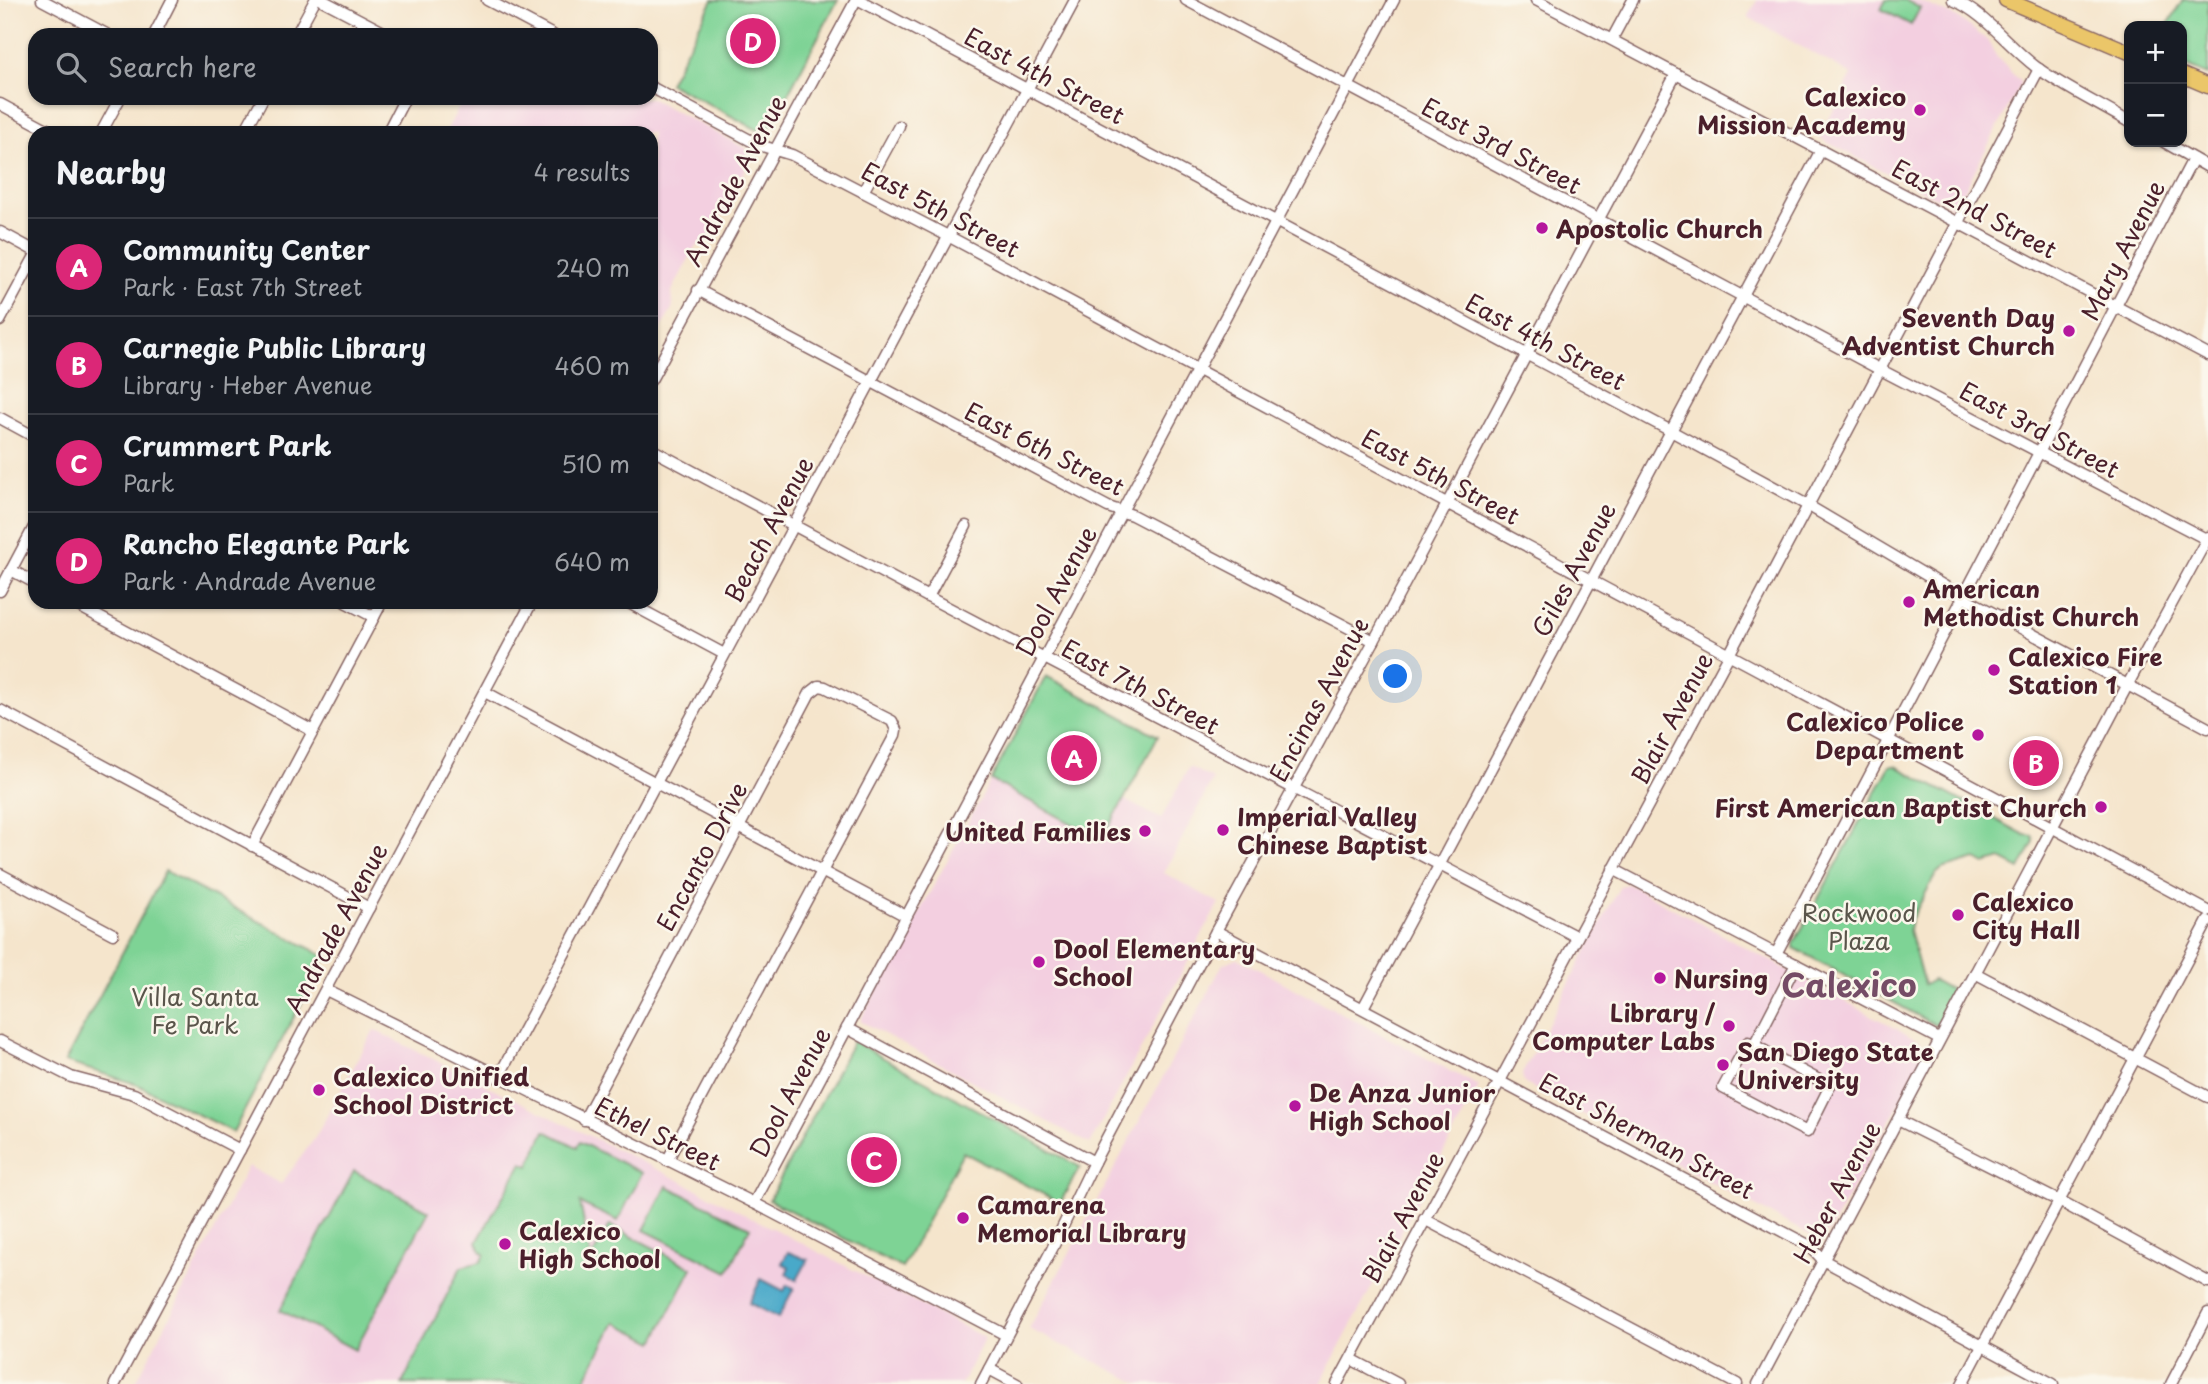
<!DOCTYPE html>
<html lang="en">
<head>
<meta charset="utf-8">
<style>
	body { margin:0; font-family:"Playpen Sans",sans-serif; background:#242831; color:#f1f3f6 }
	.controls { position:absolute; right:21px; top:21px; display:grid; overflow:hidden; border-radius:14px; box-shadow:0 2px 5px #0004 }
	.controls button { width:63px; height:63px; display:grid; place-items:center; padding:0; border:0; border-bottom:2px solid #363941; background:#171b24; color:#f1f3f6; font:35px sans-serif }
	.you { position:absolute; left:1396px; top:677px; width:24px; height:24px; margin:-18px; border:5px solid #fff; border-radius:50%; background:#1a73e8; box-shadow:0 0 0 10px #1a73e833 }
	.badge { display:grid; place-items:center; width:46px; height:46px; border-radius:50%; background:#db2777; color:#fff; font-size:23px; font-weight:700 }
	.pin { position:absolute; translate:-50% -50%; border:4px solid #fff; box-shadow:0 2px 7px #0006 }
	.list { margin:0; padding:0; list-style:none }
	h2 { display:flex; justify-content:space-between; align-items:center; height:91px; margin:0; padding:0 28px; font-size:30px }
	h2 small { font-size:23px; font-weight:400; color:#9ea1a6 }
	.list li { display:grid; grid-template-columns:46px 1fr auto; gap:21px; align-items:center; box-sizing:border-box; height:98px; padding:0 28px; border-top:2px solid #363941 }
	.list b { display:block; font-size:26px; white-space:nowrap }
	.list p { margin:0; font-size:23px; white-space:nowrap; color:#9ea1a6 }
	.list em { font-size:23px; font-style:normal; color:#9ea1a6 }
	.icon { flex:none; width:38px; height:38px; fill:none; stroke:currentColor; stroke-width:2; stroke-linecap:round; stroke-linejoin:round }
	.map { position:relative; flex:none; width:2208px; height:1384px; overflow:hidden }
	.search { position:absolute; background:#171b24; box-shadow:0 2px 5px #0004; left:28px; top:28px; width:630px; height:77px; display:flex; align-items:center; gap:18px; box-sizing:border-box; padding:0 24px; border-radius:21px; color:#9ea1a6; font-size:26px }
	.panel { position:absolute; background:#171b24; box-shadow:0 2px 5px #0004; left:28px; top:126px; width:630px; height:483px; border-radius:21px }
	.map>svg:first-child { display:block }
	.built { fill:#f3cfe0 }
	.green { fill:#7ed395; stroke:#647960; stroke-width:2 }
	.water { fill:#4aa9c9; stroke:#4a647a; stroke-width:2 }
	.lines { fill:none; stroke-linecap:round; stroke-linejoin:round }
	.minor-casing { stroke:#866463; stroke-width:13 }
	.major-casing { stroke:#866463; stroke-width:17 }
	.minor { stroke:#fff; stroke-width:10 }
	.major { stroke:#ebc669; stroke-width:14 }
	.poi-dot { fill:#b5179e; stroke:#fbf7ec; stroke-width:2.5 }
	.labels { text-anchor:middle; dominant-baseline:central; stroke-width:5; stroke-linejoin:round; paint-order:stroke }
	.street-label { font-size:24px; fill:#4a1f2b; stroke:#fbf7ec }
	.poi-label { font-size:24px; font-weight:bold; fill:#4a1f2b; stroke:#fbf7ec; text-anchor:start }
	.park-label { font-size:24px; fill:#5a554b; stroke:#fbf7ec }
	.district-label { font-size:32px; font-weight:bold; fill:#754c66; stroke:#fbf7ec }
</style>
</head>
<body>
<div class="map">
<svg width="2208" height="1384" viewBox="0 0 2208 1384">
	<rect width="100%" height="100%" fill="#fbf7ec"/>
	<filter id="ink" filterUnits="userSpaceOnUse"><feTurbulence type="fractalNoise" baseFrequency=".0143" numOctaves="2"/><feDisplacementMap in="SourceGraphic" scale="14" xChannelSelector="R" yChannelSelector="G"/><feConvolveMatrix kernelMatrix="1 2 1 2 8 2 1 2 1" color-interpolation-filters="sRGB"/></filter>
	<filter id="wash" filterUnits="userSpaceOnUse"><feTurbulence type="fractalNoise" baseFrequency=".00686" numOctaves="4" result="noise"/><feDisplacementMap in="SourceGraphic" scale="28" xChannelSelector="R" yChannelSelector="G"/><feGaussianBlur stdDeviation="1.57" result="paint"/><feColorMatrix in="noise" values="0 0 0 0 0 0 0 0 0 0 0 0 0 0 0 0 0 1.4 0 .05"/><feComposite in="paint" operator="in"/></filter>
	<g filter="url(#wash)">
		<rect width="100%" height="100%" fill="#f5e5cc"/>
		<!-- built -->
		<g class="built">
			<path d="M 1757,0 L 1917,0 L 1960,19 L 1987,40 L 1997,57 L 2021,83 L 1955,208 L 1819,138 L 1852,75 L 1748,17 Z"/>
			<path d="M 464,98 L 650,98 L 749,150 L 752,157 L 711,236 L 695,247 L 672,291 L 673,307 L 651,348 L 651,133 L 445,133 Z"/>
			<path d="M 1189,767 L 1213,779 L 1164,873 L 1219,903 L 1090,1144 L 860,1021 L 991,780 L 1100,839 L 1121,798 L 1161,819 Z"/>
			<path d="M 1628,884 L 1921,1042 L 1925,1056 L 1829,1232 L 1821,1236 L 1810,1235 L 1524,1083 L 1522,1074 L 1620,886 Z"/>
			<path d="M 1237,958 L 1479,1086 L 1320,1384 L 1140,1384 L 1029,1329 L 1223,964 Z"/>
			<path d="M 374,1030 L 677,1179 L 985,1338 L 961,1384 L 135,1384 L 248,1166 L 281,1184 L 315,1138 Z"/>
		</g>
		<!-- green -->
		<g class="green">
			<path d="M 713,0 L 838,0 L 768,131 L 763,133 L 669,83 Z"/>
			<path d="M 1886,0 L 1905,0 L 1920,8 L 1911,25 L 1881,9 Z"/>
			<path d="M 2183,0 L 2208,0 L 2208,75 L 2182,64 L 2182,26 L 2167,26 Z"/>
			<path d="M 1046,676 L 1158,736 L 1102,840 L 991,780 Z"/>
			<path d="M 1890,766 L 1896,766 L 2025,835 L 2033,836 L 2034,842 L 2020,869 L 2001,859 L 1985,864 L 1976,859 L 1942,869 L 1936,874 L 1911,920 L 1909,930 L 1924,985 L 1933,980 L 1956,993 L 1939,1023 L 1935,1025 L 1794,948 L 1794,943 Z"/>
			<path d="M 165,871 L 326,957 L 233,1132 L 136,1084 L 65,1062 Z"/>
			<path d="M 853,1041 L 1080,1167 L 1060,1203 L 963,1152 L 902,1268 L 769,1200 Z"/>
			<path d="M 545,1131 L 577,1147 L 580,1142 L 642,1173 L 618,1221 L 580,1203 L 591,1259 L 610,1225 L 692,1268 L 654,1342 L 615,1322 L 583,1384 L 402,1384 L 461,1267 L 481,1262 L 485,1254 L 481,1251 L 477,1242 L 522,1163 L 529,1166 Z"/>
			<path d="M 354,1171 L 429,1211 L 355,1350 L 280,1310 Z"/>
			<path d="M 667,1186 L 750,1228 L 728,1272 L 644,1230 Z"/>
		</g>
		<!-- water -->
		<g class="water">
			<path d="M 788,1252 L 808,1260 L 797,1280 L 786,1274 L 789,1267 L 782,1263 Z"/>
			<path d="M 761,1279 L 784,1291 L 787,1285 L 794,1288 L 778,1318 L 749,1303 Z"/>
		</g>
	</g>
	<g filter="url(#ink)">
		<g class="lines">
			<!-- minor casing -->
			<g class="minor-casing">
				<g id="minor">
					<path d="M 42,0 L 108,35"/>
					<path d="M 322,0 L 389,35"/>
					<path d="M 487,0 L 553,35"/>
					<path d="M 859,0 L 1671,431 L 1809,506 L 1963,597 L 2208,728"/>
					<path d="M 1186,0 L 1881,370 L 2208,540"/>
					<path d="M 1536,0 L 2208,355"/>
					<path d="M 1953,0 C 1985,13 2008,46 2036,67 C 2065,88 2099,104 2129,122"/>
					<path d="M 154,35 L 172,0"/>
					<path d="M 296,35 L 315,0"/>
					<path d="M 1612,39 L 1633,0"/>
					<path d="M 651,87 L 759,145 L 792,155 L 948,236 L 2208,911"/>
					<path d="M 0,104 L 54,133"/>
					<path d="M 101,133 L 120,98"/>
					<path d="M 244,133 L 263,98"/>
					<path d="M 387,133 L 405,98"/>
					<path d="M 2164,142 L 2208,167"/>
					<path d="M 863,192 L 899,126"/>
					<path d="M 0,232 L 35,251"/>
					<path d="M 698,290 L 1108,507 L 1132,515 L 1374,641"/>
					<path d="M 0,321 L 35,256"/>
					<path d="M 651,380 L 856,0"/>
					<path d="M 0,418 L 35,437"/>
					<path d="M 651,449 L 928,597 L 1577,937"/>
					<path d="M 11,570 L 35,583"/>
					<path d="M 0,591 L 35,525"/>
					<path d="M 928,597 L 966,526"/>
					<path d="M 71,602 L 313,731"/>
					<path d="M 345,602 L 374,617"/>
					<path d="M 627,602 L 724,654"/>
					<path d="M 485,692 L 906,916"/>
					<path d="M 0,710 L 369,908"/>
					<path d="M 252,846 L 382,602"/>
					<path d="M 1613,869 L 1939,1039"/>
					<path d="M 0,874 L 113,934"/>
					<path d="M 1216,931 L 1810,1246 L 1823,1260 L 2053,1384"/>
					<path d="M 1776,954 L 2193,159"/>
					<path d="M 1975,973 L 2208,1097"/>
					<path d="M 326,990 L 754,1203 L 1006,1335"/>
					<path d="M 1363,1008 L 1821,150"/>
					<path d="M 847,1028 L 1094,1162"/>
					<path d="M 0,1041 L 71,1077 L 134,1094 L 240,1150"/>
					<path d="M 1748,1042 L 1830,1086 L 1807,1132 L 1723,1088 Z"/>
					<path d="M 1754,1045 L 1796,964"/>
					<path d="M 498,1078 L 1075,0"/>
					<path d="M 584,1120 L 810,693 L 819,686 L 825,687 L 892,721 L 896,730 L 895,735 L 667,1161"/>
					<path d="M 1898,1120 L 2059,1201 L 2208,1282"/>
					<path d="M 754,1203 L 1394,0"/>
					<path d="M 1424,1219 L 1737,1384"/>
					<path d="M 1351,1359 L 1398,1384"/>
					<path d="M 989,1369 L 1017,1384"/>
					<path d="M 115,1384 L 532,602"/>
					<path d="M 981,1384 L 1052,1249 L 1094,1162 L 1216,931 L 1374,641 L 1676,74"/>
					<path d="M 1337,1384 L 1730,653 L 2039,69"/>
					<path d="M 1758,1384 L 2127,686 L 2208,537"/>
					<path d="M 1962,1384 L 2208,921"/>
					<path d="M 2171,1384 L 2208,1313"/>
				</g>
			</g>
			<!-- major casing -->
			<g class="major-casing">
				<g id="major">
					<path d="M 2006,0 L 2129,52"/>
					<path d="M 2182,75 L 2208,86"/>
				</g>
			</g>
			<!-- minor -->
			<use href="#minor" class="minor"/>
			<!-- major -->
			<use href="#major" class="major"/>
		</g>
	</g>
	<!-- markers -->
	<g class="poi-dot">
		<circle cx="1920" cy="110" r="7"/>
		<circle cx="1542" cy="228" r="7"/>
		<circle cx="2069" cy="331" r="7"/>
		<circle cx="1909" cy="602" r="7"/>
		<circle cx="1994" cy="670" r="7"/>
		<circle cx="1978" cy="735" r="7"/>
		<circle cx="2101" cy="807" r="7"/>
		<circle cx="1223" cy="830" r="7"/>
		<circle cx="1145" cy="831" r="7"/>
		<circle cx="1958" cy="915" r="7"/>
		<circle cx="1039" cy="962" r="7"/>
		<circle cx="1660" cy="978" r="7"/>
		<circle cx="1729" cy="1026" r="7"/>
		<circle cx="1723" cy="1065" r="7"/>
		<circle cx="319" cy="1090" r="7"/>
		<circle cx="1295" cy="1106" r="7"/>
		<circle cx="963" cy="1218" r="7"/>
		<circle cx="505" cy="1244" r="7"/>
	</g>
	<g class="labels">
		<!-- street labels -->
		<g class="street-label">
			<text transform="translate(1045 75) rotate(28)">East 4th Street</text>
			<text transform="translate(1502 145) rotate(28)">East 3rd Street</text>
			<text transform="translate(734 180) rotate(-62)">Andrade Avenue</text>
			<text transform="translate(1975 208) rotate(28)">East 2nd Street</text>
			<text transform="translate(941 209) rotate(28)">East 5th Street</text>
			<text transform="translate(2122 250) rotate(-63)">Mary Avenue</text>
			<text transform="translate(1546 341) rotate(28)">East 4th Street</text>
			<text transform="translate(2040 429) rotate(28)">East 3rd Street</text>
			<text transform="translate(1045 448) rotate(27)">East 6th Street</text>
			<text transform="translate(1441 476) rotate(28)">East 5th Street</text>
			<text transform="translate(768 529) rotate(-62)">Beach Avenue</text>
			<text transform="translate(1573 569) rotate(-62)">Giles Avenue</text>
			<text transform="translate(1055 591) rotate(-62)">Dool Avenue</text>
			<text transform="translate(1141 686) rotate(28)">East 7th Street</text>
			<text transform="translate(1318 699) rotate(-62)">Encinas Avenue</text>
			<text transform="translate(1671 718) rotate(-62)">Blair Avenue</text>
			<text transform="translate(701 856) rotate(-62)">Encanto Drive</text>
			<text transform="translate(335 928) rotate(-62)">Andrade Avenue</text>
			<text transform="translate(789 1092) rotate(-62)">Dool Avenue</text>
			<text transform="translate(658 1133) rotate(26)">Ethel Street</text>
			<text transform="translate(1647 1135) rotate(28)">East Sherman Street</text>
			<text transform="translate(1836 1192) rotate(-62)">Heber Avenue</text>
			<text transform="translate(1402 1217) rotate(-62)">Blair Avenue</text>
		</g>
		<!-- poi labels -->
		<g class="poi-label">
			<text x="1906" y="96" text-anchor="end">Calexico<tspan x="1906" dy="28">Mission Academy</tspan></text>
			<text x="1556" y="228">Apostolic Church</text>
			<text x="2055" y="317" text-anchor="end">Seventh Day<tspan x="2055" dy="28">Adventist Church</tspan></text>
			<text x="1923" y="588">American<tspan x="1923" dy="28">Methodist Church</tspan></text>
			<text x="2008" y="656">Calexico Fire<tspan x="2008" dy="28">Station 1</tspan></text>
			<text x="1964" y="721" text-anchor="end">Calexico Police<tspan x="1964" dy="28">Department</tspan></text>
			<text x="2087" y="807" text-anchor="end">First American Baptist Church</text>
			<text x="1237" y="816">Imperial Valley<tspan x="1237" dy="28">Chinese Baptist</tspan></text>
			<text x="1131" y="831" text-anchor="end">United Families</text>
			<text x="1972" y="901">Calexico<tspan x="1972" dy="28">City Hall</tspan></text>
			<text x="1053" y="948">Dool Elementary<tspan x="1053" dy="28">School</tspan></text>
			<text x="1674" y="978">Nursing</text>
			<text x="1715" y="1012" text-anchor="end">Library /<tspan x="1715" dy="28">Computer Labs</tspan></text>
			<text x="1737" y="1051">San Diego State<tspan x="1737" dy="28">University</tspan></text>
			<text x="333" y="1076">Calexico Unified<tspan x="333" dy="28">School District</tspan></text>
			<text x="1309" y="1092">De Anza Junior<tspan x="1309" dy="28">High School</tspan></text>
			<text x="977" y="1204">Camarena<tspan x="977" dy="28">Memorial Library</tspan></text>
			<text x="519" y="1230">Calexico<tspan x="519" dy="28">High School</tspan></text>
		</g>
		<!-- park labels -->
		<g class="park-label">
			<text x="1859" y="912">Rockwood<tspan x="1859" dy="28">Plaza</tspan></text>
			<text x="195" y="996">Villa Santa<tspan x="195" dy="28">Fe Park</tspan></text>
		</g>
		<!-- district labels -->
		<g class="district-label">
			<text x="1849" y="984">Calexico</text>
		</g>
	</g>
</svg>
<div class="controls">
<button>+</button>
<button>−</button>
</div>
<div class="you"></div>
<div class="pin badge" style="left:1074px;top:758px">A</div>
<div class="pin badge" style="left:2036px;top:763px">B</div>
<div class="pin badge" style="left:874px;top:1160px">C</div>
<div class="pin badge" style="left:753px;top:41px">D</div>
<div class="search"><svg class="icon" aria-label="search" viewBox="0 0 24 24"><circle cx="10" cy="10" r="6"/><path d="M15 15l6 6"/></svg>Search here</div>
<section class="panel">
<h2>Nearby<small>4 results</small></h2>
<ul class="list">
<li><span class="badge">A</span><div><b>Community Center</b><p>Park · East 7th Street</p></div><em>240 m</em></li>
<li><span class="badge">B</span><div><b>Carnegie Public Library</b><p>Library · Heber Avenue</p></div><em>460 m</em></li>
<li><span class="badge">C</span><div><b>Crummert Park</b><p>Park</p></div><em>510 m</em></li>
<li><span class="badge">D</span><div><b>Rancho Elegante Park</b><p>Park · Andrade Avenue</p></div><em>640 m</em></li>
</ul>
</section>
</div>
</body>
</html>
